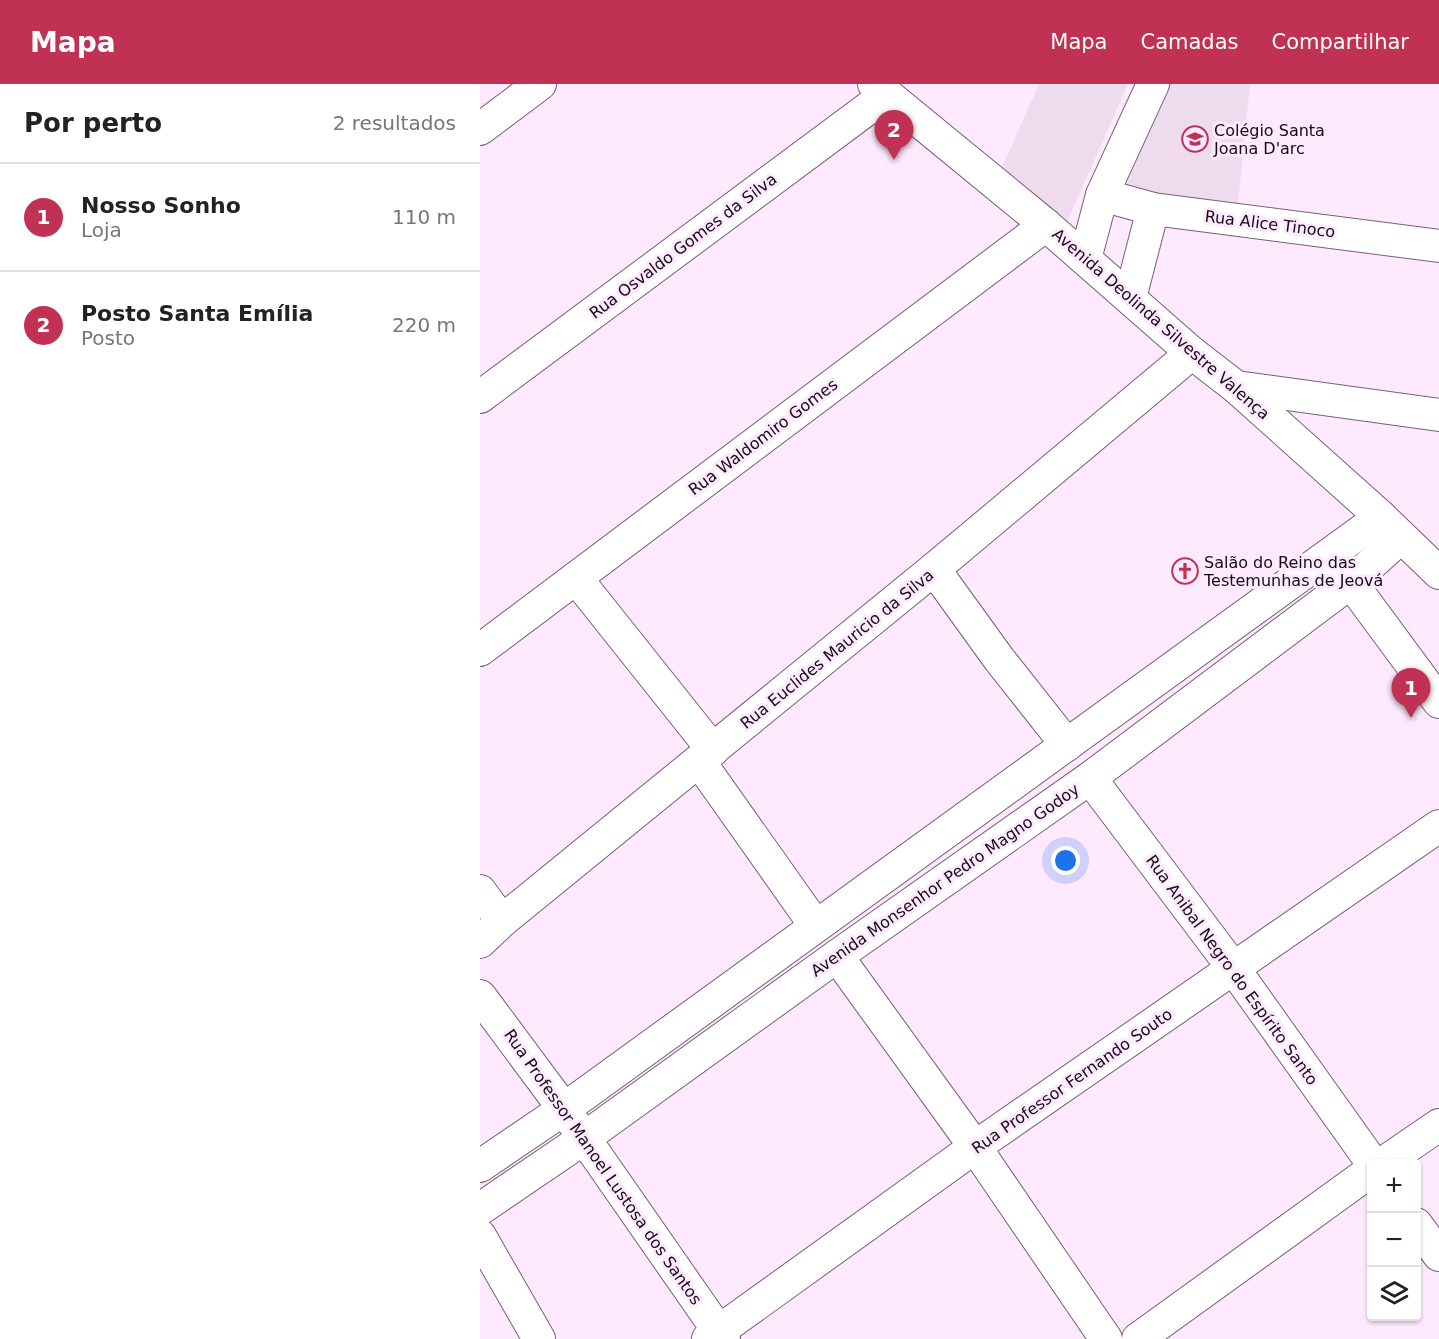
<!DOCTYPE html>
<html lang="pt">
<head>
<meta charset="utf-8">
<style>
	body { margin:0; font-family:"DejaVu Sans",sans-serif; background:#f2f2f2; color:#222 }
	.controls { position:absolute; right:18px; bottom:18px; display:grid; overflow:hidden; border-radius:6px; box-shadow:0 2px 4px #0004 }
	.controls button { width:54px; height:54px; display:grid; place-items:center; padding:0; border:0; border-bottom:2px solid #e0e0e0; background:#fff; color:#222; font:30px sans-serif }
	.you { position:absolute; left:586px; top:777px; width:21px; height:21px; margin:-15px; border:4px solid #fff; border-radius:50%; background:#1a73e8; box-shadow:0 0 0 9px #1a73e833 }
	.badge { display:grid; place-items:center; width:39px; height:39px; border-radius:50%; background:#c13153; color:#fff; font-size:20px; font-weight:700 }
	.pin { position:absolute; translate:-50% -50px; filter:drop-shadow(0 2px 3px #0008) }
	.pin::after { content:''; position:absolute; top:32px; width:21px; height:18px; background:inherit; clip-path:polygon(0 0,100% 0,50% 100%) }
	.list { margin:0; padding:0; list-style:none }
	h2 { display:flex; justify-content:space-between; align-items:center; height:78px; margin:0; padding:0 24px; font-size:26px }
	h2 small { font-size:20px; font-weight:400; color:#767676 }
	.list li { display:grid; grid-template-columns:39px 1fr auto; gap:18px; align-items:center; box-sizing:border-box; height:108px; padding:0 24px; border-top:2px solid #e0e0e0 }
	.list b { display:block; font-size:22px; white-space:nowrap }
	.list p { margin:0; font-size:20px; white-space:nowrap; color:#767676 }
	.list em { font-size:20px; font-style:normal; color:#767676 }
	.icon { flex:none; width:33px; height:33px; fill:none; stroke:currentColor; stroke-width:2; stroke-linecap:round; stroke-linejoin:round }
	.map { position:relative; flex:none; width:959px; height:1255px; overflow:hidden }
	header { display:flex; align-items:center; gap:36px; box-sizing:border-box; height:84px; padding:0 30px; background:#c13153; color:#fff }
	header strong { font-size:28px }
	nav { display:flex; gap:33px; margin-inline-start:auto; font-size:21px }
	main { display:flex }
	aside { flex:1; background:#fff }
	.map>svg:first-child { display:block }
	.education { fill:#eedcee }
	.lines { fill:none; stroke-linecap:round; stroke-linejoin:round }
	.minor-casing { stroke:#765f77; stroke-width:34 }
	.minor { stroke:#fff; stroke-width:32 }
	.labels { text-anchor:middle; dominant-baseline:central; stroke-width:6; stroke-linejoin:round; paint-order:stroke }
	.poi-label { font-size:16px; fill:#140c15; stroke:#fee9ff; text-anchor:start }
	.street-label { font-size:16px; fill:#140c15; stroke:#fee9ff }
</style>
</head>
<body>
<header>
<strong>Mapa</strong>
<nav><a>Mapa</a><a>Camadas</a><a>Compartilhar</a></nav>
</header>
<main>
<aside>
<h2>Por perto<small>2 resultados</small></h2>
<ul class="list">
<li><span class="badge">1</span><div><b>Nosso Sonho</b><p>Loja</p></div><em>110 m</em></li>
<li><span class="badge">2</span><div><b>Posto Santa Emília</b><p>Posto</p></div><em>220 m</em></li>
</ul>
</aside>
<div class="map">
<svg width="959" height="1255" viewBox="0 0 959 1255">
	<rect width="100%" height="100%" fill="#fee9ff"/>
	<!-- education -->
	<g class="education">
		<path d="M 559,0 L 648,0 L 587,138 L 521,86 Z"/>
		<path d="M 688,0 L 770,0 L 757,129 L 641,111 Z"/>
	</g>
	<g class="lines">
		<!-- minor casing -->
		<g class="minor-casing">
			<g id="minor">
				<path d="M 394,0 L 566,141 L 712,269 L 756,303 L 901,433 L 959,489"/>
				<path d="M 0,45 L 60,0"/>
				<path d="M 622,111 L 673,125 L 959,162"/>
				<path d="M 605,175 L 622,111 L 673,0"/>
				<path d="M 650,214 L 673,125"/>
				<path d="M 756,303 L 959,331"/>
				<path d="M 0,313 L 406,11"/>
				<path d="M 858,481 L 959,618"/>
				<path d="M 454,485 L 519,575 L 587,661"/>
				<path d="M 96,494 L 233,666"/>
				<path d="M 0,566 L 566,141"/>
				<path d="M 219,677 L 335,841"/>
				<path d="M 610,694 L 754,885 L 893,1080"/>
				<path d="M 0,807 L 22,837"/>
				<path d="M 0,858 L 22,837 L 454,485 L 712,269"/>
				<path d="M 357,872 L 495,1063 L 626,1255"/>
				<path d="M 0,912 L 84,1025 L 244,1255"/>
				<path d="M 902,1080 L 959,1041"/>
				<path d="M 0,1082 L 84,1025 L 901,433"/>
				<path d="M 0,1125 L 103,1055 L 357,872 L 610,694 L 871,498 L 921,453"/>
				<path d="M 936,1140 L 959,1171"/>
				<path d="M 0,1152 L 59,1255"/>
				<path d="M 228,1255 L 495,1063 L 959,742"/>
				<path d="M 658,1255 L 892,1086"/>
			</g>
		</g>
		<!-- minor -->
		<use href="#minor" class="minor"/>
	</g>
	<!-- icons -->
	<defs>
		<g id="school-ring" transform="scale(1.35)"><circle r="9.5" fill="#fee9ff" stroke="#c13153" stroke-width="1.5"/><path d="M0-5L7-2L0 1L-7-2ZM-4 1L0 2.5L4 1V4Q0 6-4 4Z" fill="#c13153"/></g>
		<g id="church-ring" transform="scale(1.35)"><circle r="9.5" fill="#fee9ff" stroke="#c13153" stroke-width="1.5"/><path d="M-1.2-6h2.4v3.5h3.3v2.4h-3.3V6h-2.4V-.1h-3.3v-2.4h3.3Z" fill="#c13153"/></g>
	</defs>
	<g fill-rule="evenodd">
		<use href="#school-ring" x="715" y="55"/>
		<use href="#church-ring" x="705" y="487"/>
	</g>
	<g class="labels">
		<!-- poi labels -->
		<g class="poi-label">
			<text x="734" y="46">Colégio Santa<tspan x="734" dy="18">Joana D'arc</tspan></text>
			<text x="724" y="478">Salão do Reino das<tspan x="724" dy="18">Testemunhas de Jeová</tspan></text>
		</g>
		<!-- street labels -->
		<g class="street-label">
			<text transform="translate(790 140) rotate(7)">Rua Alice Tinoco</text>
			<text transform="translate(203 162) rotate(-37)">Rua Osvaldo Gomes da Silva</text>
			<text transform="translate(681 240) rotate(41)">Avenida Deolinda Silvestre Valença</text>
			<text transform="translate(283 353) rotate(-37)">Rua Waldomiro Gomes</text>
			<text transform="translate(357 565) rotate(-39)">Rua Euclides Mauricio da Silva</text>
			<text transform="translate(465 796) rotate(-35)">Avenida Monsenhor Pedro Magno Godoy</text>
			<text transform="translate(752 886) rotate(54)">Rua Anibal Negro do Espírito Santo</text>
			<text transform="translate(592 997) rotate(-35)">Rua Professor Fernando Souto</text>
			<text transform="translate(123 1083) rotate(55)">Rua Professor Manoel Lustosa dos Santos</text>
		</g>
	</g>
</svg>
<div class="controls">
<button>+</button>
<button>−</button>
<button><svg class="icon" aria-label="layers" viewBox="0 0 24 24"><path d="M12 4l9 5-9 5-9-5zM3 14l9 5 9-5"/></svg></button>
</div>
<div class="you"></div>
<div class="pin badge" style="left:931px;top:634px">1</div>
<div class="pin badge" style="left:414px;top:76px">2</div>
</div>
</main>
</body>
</html>
